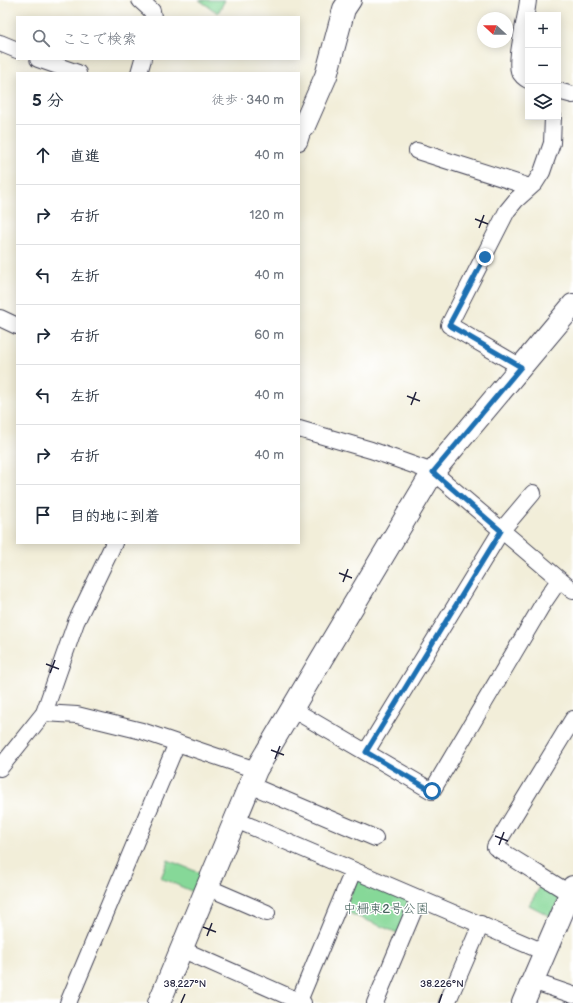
<!DOCTYPE html>
<html lang="ja">
<head>
<meta charset="utf-8">
<style>
	body { margin:0; font-family:"Balsamiq Sans","Klee One",sans-serif; background:#f6f6f7; color:#1f2937 }
	.controls { position:absolute; right:12px; top:12px; display:grid; overflow:hidden; border-radius:0px; box-shadow:0 2px 10px #0003 }
	.controls button { width:36px; height:36px; display:grid; place-items:center; padding:0; border:0; border-bottom:1px solid #e0e1e3; background:#fff; color:#1f2937; font:20px sans-serif }
	.compass { position:absolute; left:477px; top:12px; width:36px; height:36px; border-radius:50%; background:#fff; box-shadow:0 2px 10px #0003; rotate:291deg }
	.stop { position:absolute; width:12px; height:12px; margin:-9px; border:3px solid #1f6fb2; border-radius:50%; background:#fff }
	.stop.end { background:#1f6fb2; border-color:#fff; box-shadow:0 1px 4px #0008 }
	.list { margin:0; padding:0; list-style:none }
	h2 { display:flex; justify-content:space-between; align-items:center; height:52px; margin:0; padding:0 16px; font-size:17px }
	h2 small { font-size:13px; font-weight:400; color:#747a83 }
	.list li { display:grid; grid-template-columns:26px 1fr auto; gap:12px; align-items:center; box-sizing:border-box; height:60px; padding:0 16px; border-top:1px solid #e0e1e3 }
	.list b { display:block; font-size:15px; white-space:nowrap }
	.list em { font-size:13px; font-style:normal; color:#747a83 }
	.icon { flex:none; width:22px; height:22px; fill:none; stroke:currentColor; stroke-width:2; stroke-linecap:round; stroke-linejoin:round }
	.map { position:relative; flex:none; width:573px; height:1003px; overflow:hidden }
	.search { position:absolute; background:#fff; box-shadow:0 2px 10px #0003; left:16px; top:16px; width:284px; height:44px; display:flex; align-items:center; gap:10px; box-sizing:border-box; padding:0 14px; border-radius:0px; color:#747a83; font-size:15px }
	.panel { position:absolute; background:#fff; box-shadow:0 2px 10px #0003; left:16px; top:72px; width:284px; height:472px; border-radius:0px }
	.map>svg:first-child { display:block }
	.green { fill:#86d898; stroke:#547d6a }
	.lines { fill:none; stroke-linecap:round; stroke-linejoin:round }
	.street-casing { stroke:#414153; stroke-width:18 }
	.secondary-casing { stroke:#414153; stroke-width:24 }
	.street { stroke:#fff; stroke-width:16 }
	.secondary { stroke:#fff; stroke-width:22 }
	.route { stroke:#1f6fb2; stroke-width:5 }
	.ticks { fill:none; stroke:#22223b; stroke-width:1.5 }
	.labels { text-anchor:middle; dominant-baseline:central; stroke-width:3; stroke-linejoin:round; paint-order:stroke }
	.park-label { font-size:13px; fill:#45625c; stroke:#fff }
	.ticks-label { font-size:10px; text-anchor:middle; fill:#22223b; stroke:#fff; stroke-width:3; stroke-linejoin:round; paint-order:stroke }
</style>
</head>
<body>
<div class="map">
<svg width="573" height="1003" viewBox="0 0 573 1003">
	<rect width="100%" height="100%" fill="#fff"/>
	<filter id="ink" filterUnits="userSpaceOnUse"><feTurbulence type="fractalNoise" baseFrequency=".025" numOctaves="2"/><feDisplacementMap in="SourceGraphic" scale="8" xChannelSelector="R" yChannelSelector="G"/><feConvolveMatrix kernelMatrix="1 2 1 2 8 2 1 2 1" color-interpolation-filters="sRGB"/></filter>
	<filter id="wash" filterUnits="userSpaceOnUse"><feTurbulence type="fractalNoise" baseFrequency=".012" numOctaves="4" result="noise"/><feDisplacementMap in="SourceGraphic" scale="16" xChannelSelector="R" yChannelSelector="G"/><feGaussianBlur stdDeviation="0.9" result="paint"/><feColorMatrix in="noise" values="0 0 0 0 0 0 0 0 0 0 0 0 0 0 0 0 0 1.4 0 .05"/><feComposite in="paint" operator="in"/></filter>
	<g filter="url(#wash)">
		<rect width="100%" height="100%" fill="#f2eed9"/>
		<!-- green -->
		<g class="green">
			<path d="M 199,0 L 225,0 L 218,13 Z"/>
			<path d="M 168,860 L 205,875 L 198,894 L 161,878 Z"/>
			<path d="M 357,879 L 414,901 L 400,934 L 344,911 Z"/>
			<path d="M 543,882 L 561,896 L 550,916 L 529,905 Z"/>
		</g>
	</g>
	<g filter="url(#ink)">
		<g class="lines">
			<!-- street casing -->
			<g class="street-casing">
				<g id="street">
					<path d="M 140,0 L 152,11 L 153,17"/>
					<path d="M 0,43 L 17,50"/>
					<path d="M 38,59 L 78,73"/>
					<path d="M 139,73 L 143,59"/>
					<path d="M 528,80 C 524,78 521,75 519,71 C 515,59 527,15 528,0"/>
					<path d="M 558,91 L 573,95"/>
					<path d="M 299,142 L 304,126"/>
					<path d="M 417,151 L 530,187"/>
					<path d="M 0,318 L 17,326"/>
					<path d="M 521,367 L 449,325 L 507,211 L 516,200 L 535,183 L 542,172 L 552,143 L 553,117"/>
					<path d="M 299,429 L 371,450 L 433,472 L 573,591"/>
					<path d="M 292,709 L 432,791 L 544,602 L 559,580"/>
					<path d="M 44,713 L 77,715 L 142,731 L 256,770"/>
					<path d="M 366,752 L 501,531 L 533,493"/>
					<path d="M 0,768 L 44,713 L 76,622 L 114,543"/>
					<path d="M 250,785 L 375,838"/>
					<path d="M 236,820 L 544,952"/>
					<path d="M 207,887 L 267,913"/>
					<path d="M 569,893 L 495,847 L 573,719"/>
					<path d="M 181,949 L 303,1003"/>
					<path d="M 532,981 L 573,995"/>
					<path d="M 299,1001 L 353,871"/>
					<path d="M 68,1003 L 177,743"/>
					<path d="M 375,1003 L 419,898"/>
					<path d="M 447,1003 L 481,924"/>
				</g>
			</g>
			<!-- secondary casing -->
			<g class="secondary-casing">
				<g id="secondary">
					<path d="M 304,126 L 326,76 L 344,9 L 350,0"/>
					<path d="M 159,1003 L 256,770 L 322,658 L 433,472 L 573,305"/>
					<path d="M 523,1003 L 573,887"/>
				</g>
			</g>
			<!-- street -->
			<use href="#street" class="street"/>
			<!-- secondary -->
			<use href="#secondary" class="secondary"/>
		</g>
	</g>
	<g class="lines" filter="url(#ink)">
		<!-- route -->
		<path class="route" d="M 432,791 L 366,752 L 501,531 L 433,472 L 521,367 L 449,325 L 485,257"/>
	</g>
	<!-- ticks -->
	<path class="ticks" d="M 475,219 L 488,224M 479,228 L 484,215M 407,396 L 420,401M 411,405 L 416,392M 339,573 L 352,578M 343,582 L 348,569M 46,664 L 59,669M 50,673 L 55,660M 271,750 L 284,755M 275,759 L 280,746M 495,836 L 508,841M 499,845 L 504,832M 203,927 L 216,932M 207,936 L 212,923M 181,1003 L 185,994M 439,1003 L 442,994"/>
	<g class="labels">
		<!-- park labels -->
		<g class="park-label">
			<text x="386" y="909">中柵東2号公園</text>
		</g>
	</g>
	<g class="ticks-label">
		<text x="185" y="987">38.227°N</text>
		<text x="442" y="987">38.226°N</text>
	</g>
</svg>
<div class="controls">
<button>+</button>
<button>−</button>
<button><svg class="icon" aria-label="layers" viewBox="0 0 24 24"><path d="M12 4l9 5-9 5-9-5zM3 14l9 5 9-5"/></svg></button>
</div>
<svg class="compass" viewBox="-18 -18 36 36"><path d="M0-13l5 13h-10z" fill="#e53935"/><path d="M0 13l5-13h-10z" fill="#747a83"/></svg>
<div class="stop" style="left:432px;top:791px"></div>
<div class="stop end" style="left:485px;top:257px"></div>
<div class="search"><svg class="icon" aria-label="search" viewBox="0 0 24 24"><circle cx="10" cy="10" r="6"/><path d="M15 15l6 6"/></svg>ここで検索</div>
<section class="panel">
<h2>5 分<small>徒歩 · 340 m</small></h2>
<ul class="list">
<li><svg class="icon" aria-label="ahead" viewBox="0 0 24 24"><path d="M12 20V5M6 11l6-6 6 6"/></svg><div><b>直進</b></div><em>40 m</em></li>
<li><svg class="icon" aria-label="right" viewBox="0 0 24 24"><path d="M7 20v-9h11M14 6l5 5-5 5"/></svg><div><b>右折</b></div><em>120 m</em></li>
<li><svg class="icon" aria-label="left" viewBox="0 0 24 24"><path d="M17 20v-9H6M10 6l-5 5 5 5"/></svg><div><b>左折</b></div><em>40 m</em></li>
<li><svg class="icon" aria-label="right" viewBox="0 0 24 24"><path d="M7 20v-9h11M14 6l5 5-5 5"/></svg><div><b>右折</b></div><em>60 m</em></li>
<li><svg class="icon" aria-label="left" viewBox="0 0 24 24"><path d="M17 20v-9H6M10 6l-5 5 5 5"/></svg><div><b>左折</b></div><em>40 m</em></li>
<li><svg class="icon" aria-label="right" viewBox="0 0 24 24"><path d="M7 20v-9h11M14 6l5 5-5 5"/></svg><div><b>右折</b></div><em>40 m</em></li>
<li><svg class="icon" aria-label="arrive" viewBox="0 0 24 24"><path d="M6 21V4h12l-3 4 3 4H6"/></svg><div><b>目的地に到着</b></div></li>
</ul>
</section>
</div>
</body>
</html>
